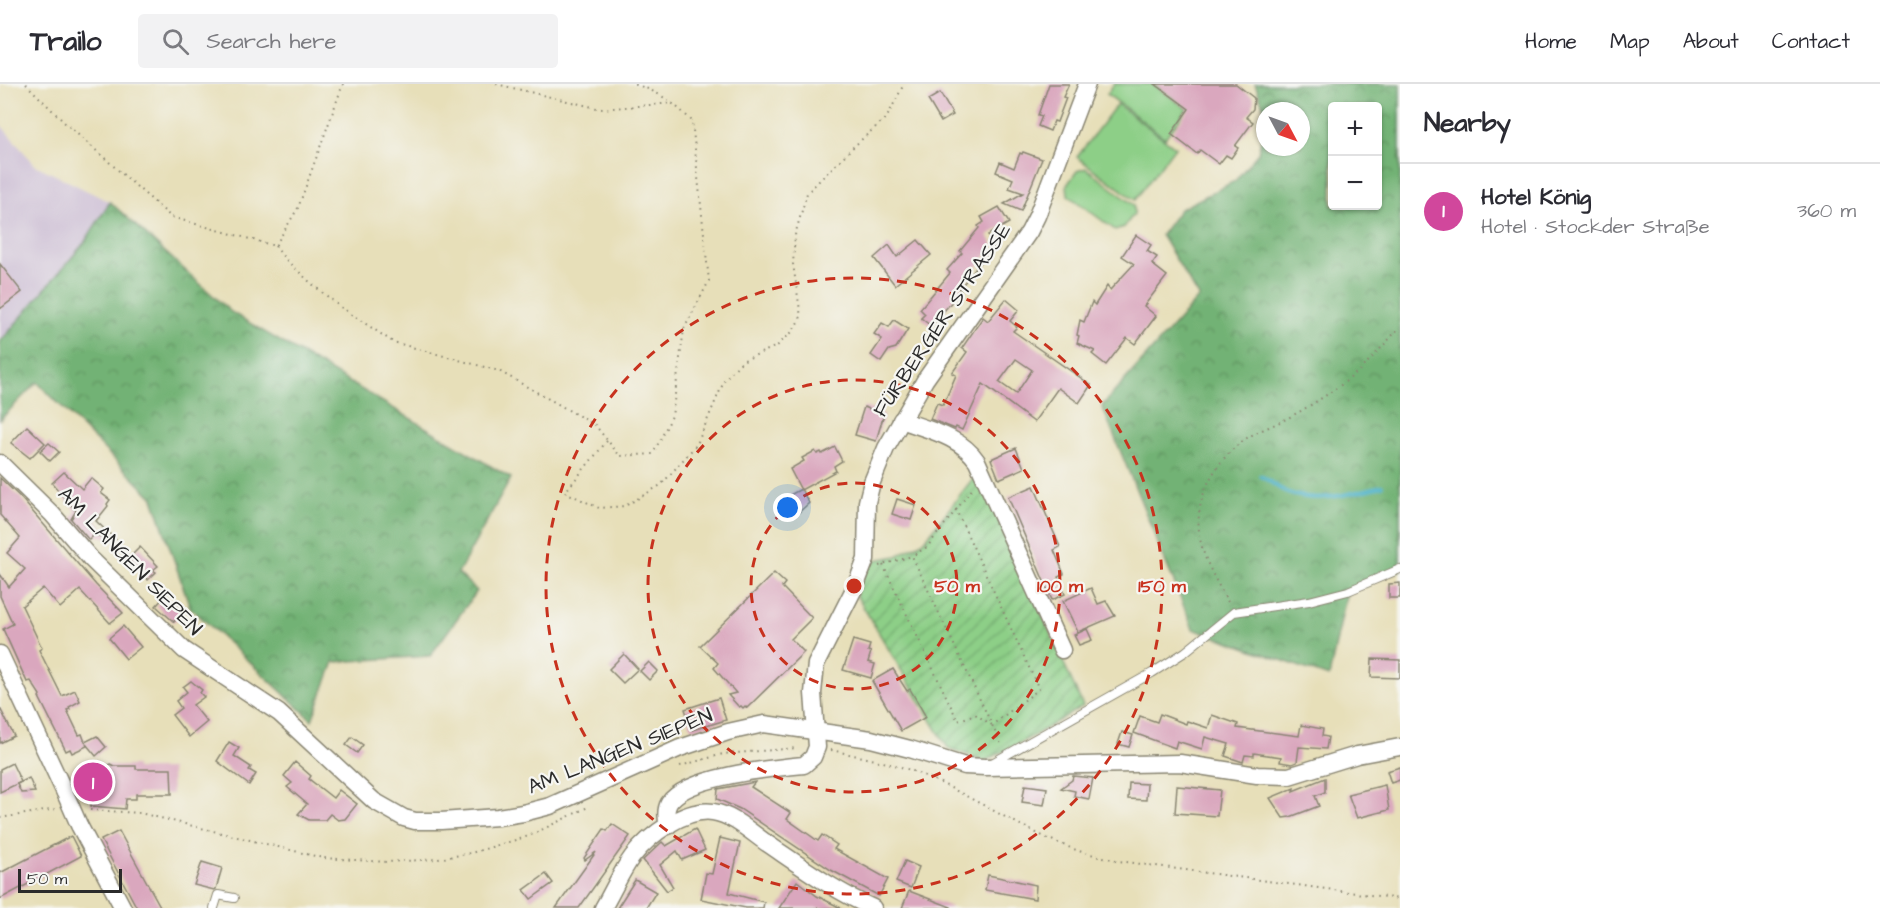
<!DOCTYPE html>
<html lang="en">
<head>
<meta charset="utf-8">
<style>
	body { margin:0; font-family:"Architects Daughter",sans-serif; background:#f2f2f3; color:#2b2b33 }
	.controls { position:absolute; right:18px; top:18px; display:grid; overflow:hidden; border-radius:6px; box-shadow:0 2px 4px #0004 }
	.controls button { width:54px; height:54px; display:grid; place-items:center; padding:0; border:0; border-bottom:2px solid #e1e1e2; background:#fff; color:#2b2b33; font:30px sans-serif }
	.compass { position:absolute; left:1256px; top:18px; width:54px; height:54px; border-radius:50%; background:#fff; box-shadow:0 2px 4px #0004; rotate:131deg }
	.scale { position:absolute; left:18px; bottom:15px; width:104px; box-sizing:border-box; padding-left:6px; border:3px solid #2b2b2b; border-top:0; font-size:16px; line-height:21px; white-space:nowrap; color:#2b2b2b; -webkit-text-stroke:4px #f6f6f2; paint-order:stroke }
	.you { position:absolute; left:788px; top:424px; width:21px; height:21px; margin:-15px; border:4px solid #fff; border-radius:50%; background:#1a73e8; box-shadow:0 0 0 9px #1a73e833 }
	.badge { display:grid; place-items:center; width:39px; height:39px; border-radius:50%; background:#c8321e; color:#fff; font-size:20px; font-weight:700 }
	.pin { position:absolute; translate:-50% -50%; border:3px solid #fff; box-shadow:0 2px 6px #0006 }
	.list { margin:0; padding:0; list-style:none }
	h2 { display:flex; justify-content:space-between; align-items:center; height:78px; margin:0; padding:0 24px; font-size:26px }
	h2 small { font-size:20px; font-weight:400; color:#7c7c81 }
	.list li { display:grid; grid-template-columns:39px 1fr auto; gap:18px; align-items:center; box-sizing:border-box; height:96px; padding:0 24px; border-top:2px solid #e1e1e2 }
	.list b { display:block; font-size:22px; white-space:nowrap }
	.list p { margin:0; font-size:20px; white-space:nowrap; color:#7c7c81 }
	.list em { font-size:20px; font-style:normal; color:#7c7c81 }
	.icon { flex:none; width:33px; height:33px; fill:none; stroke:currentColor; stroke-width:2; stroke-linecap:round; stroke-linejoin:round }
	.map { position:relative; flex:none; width:1400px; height:824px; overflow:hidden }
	header { display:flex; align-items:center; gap:36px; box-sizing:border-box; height:84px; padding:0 30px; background:#fff; border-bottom:2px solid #e1e1e2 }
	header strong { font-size:28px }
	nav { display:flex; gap:33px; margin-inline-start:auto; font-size:21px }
	.search { width:420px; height:54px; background:#f2f2f3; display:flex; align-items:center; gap:15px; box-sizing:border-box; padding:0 21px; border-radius:6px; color:#7c7c81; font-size:22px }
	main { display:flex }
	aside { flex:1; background:#fff }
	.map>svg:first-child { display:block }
	.industrial { fill:#ccbed4 }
	.forest { fill:url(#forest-crowns); stroke:#4e6e50; stroke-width:1.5; fill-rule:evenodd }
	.garden { fill:url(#garden-furrows); stroke:#5c7d59; stroke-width:1.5 }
	.pitch { fill:#8dcf87; stroke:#5c7d59; stroke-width:1.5 }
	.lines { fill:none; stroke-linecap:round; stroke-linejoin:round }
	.stream { stroke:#4ab1c9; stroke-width:4 }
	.building { fill:#daa7be; fill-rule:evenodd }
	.lane-casing { stroke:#898572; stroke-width:10 }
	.street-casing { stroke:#898572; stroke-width:19 }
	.path { stroke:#898572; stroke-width:2; stroke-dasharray:1.5 4.5; stroke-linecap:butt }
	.lane { stroke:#fff; stroke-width:8 }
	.street { stroke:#fff; stroke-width:16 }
	.street-bridge-casing { stroke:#898572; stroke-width:19; stroke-linecap:butt }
	.street-bridge { stroke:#fff; stroke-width:16 }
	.ring { fill:none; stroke:#c8321e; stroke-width:3; stroke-dasharray:10 8 }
	.labels { text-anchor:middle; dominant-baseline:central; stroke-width:4.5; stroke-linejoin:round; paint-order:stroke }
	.street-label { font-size:21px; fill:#2b2b2b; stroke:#f6f6f2 }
	.centre { fill:#c8321e; stroke:#f6f6f2; stroke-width:3 }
	.ring-label { font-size:18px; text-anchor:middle; font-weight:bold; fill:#c8321e; stroke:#f6f6f2; stroke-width:4.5; stroke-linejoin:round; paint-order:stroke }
</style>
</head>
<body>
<header>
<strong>Trailo</strong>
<div class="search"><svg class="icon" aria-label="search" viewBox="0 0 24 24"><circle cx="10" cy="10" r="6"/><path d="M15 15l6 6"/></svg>Search here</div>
<nav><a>Home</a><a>Map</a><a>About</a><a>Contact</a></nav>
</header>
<main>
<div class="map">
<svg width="1400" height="824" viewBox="0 0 1400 824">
	<defs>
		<pattern id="forest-crowns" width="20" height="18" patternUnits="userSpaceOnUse" patternTransform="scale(1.5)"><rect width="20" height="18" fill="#72b274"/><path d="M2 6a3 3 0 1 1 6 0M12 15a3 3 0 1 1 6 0" fill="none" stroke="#5e915f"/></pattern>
		<pattern id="garden-furrows" width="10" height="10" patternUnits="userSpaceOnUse" patternTransform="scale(1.5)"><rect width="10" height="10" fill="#8dcf87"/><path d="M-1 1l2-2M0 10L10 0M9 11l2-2" fill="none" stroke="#73a86f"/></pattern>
	</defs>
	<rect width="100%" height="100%" fill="#f6f6f2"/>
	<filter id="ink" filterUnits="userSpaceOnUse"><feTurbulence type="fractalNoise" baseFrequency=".0167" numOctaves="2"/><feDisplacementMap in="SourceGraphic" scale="12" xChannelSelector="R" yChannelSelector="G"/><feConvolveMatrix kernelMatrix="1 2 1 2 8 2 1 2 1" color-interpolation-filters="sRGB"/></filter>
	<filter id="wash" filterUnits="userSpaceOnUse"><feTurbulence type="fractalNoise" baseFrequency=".008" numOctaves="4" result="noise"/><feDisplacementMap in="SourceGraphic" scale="24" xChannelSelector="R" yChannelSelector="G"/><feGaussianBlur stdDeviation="1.35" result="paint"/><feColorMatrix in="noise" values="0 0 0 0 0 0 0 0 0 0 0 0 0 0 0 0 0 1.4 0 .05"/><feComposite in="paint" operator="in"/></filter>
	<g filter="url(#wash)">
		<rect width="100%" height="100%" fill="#e7dfb9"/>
		<!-- industrial -->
		<path class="industrial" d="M 0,40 L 35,81 L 110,118 L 84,159 L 0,258 Z"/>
		<!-- forest -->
		<g class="forest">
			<path d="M 1255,0 L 1400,0 L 1400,486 L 1347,508 L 1329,593 L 1193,545 L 1102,322 L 1199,213 L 1161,151 L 1180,125 L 1235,97 L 1258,69 L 1265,36 L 1265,63 L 1301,63 L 1301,27 L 1265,27 ZM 1332,22 L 1378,22 L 1378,122 L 1332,122 Z"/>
			<path d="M 110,118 L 231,228 L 511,394 L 458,489 L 477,507 L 430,572 L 334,578 L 312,636 L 190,523 L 153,414 L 37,298 L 0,336 L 0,258 L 84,159 Z"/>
		</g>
		<!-- garden -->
		<path class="garden" d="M 978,388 L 1083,622 L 1033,652 L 985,677 L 948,664 L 856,511 L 870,477 L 897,472 L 924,457 Z"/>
		<!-- pitch -->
		<g class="pitch">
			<path d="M 1114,0 L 1153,0 L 1187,25 L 1165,54 L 1107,10 Z"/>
			<path d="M 1117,20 L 1175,63 L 1135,116 L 1077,73 Z"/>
			<path d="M 1086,84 L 1134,121 L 1134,130 L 1124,143 L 1115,146 L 1068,111 L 1067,101 L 1077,87 Z"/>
		</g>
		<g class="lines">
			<!-- stream -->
			<path class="stream" d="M 1260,392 C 1270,396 1278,405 1288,409 C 1320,420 1352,409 1382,402"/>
		</g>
		<g id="blocks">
			<!-- building -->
			<g class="building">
				<path d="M 1049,0 L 1069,0 L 1063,13 L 1066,14 L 1057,38 L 1054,37 L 1050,47 L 1038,42 L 1042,32 L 1038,31 Z"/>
				<path d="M 1155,0 L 1236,0 L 1254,14 L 1253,25 L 1246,33 L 1253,38 L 1235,62 L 1238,64 L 1231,74 L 1226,71 L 1219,80 L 1200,66 L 1197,70 L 1171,50 L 1189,25 Z"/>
				<path d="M 940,9 L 953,31 L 941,38 L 928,16 Z"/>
				<path d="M 1023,68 L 1042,75 L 1021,127 L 1004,120 L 1023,109 L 1009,104 L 1013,95 L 996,88 L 1000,78 L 1014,84 L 1020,69 L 1022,70 Z"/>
				<path d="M 999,123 L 1009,139 L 988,151 L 994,162 L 959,205 L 961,207 L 931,242 L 921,234 L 925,230 L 920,225 L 950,189 L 947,186 L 962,169 L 960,167 L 979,144 L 978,142 L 984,138 L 981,133 Z"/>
				<path d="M 1136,151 L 1151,161 L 1147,167 L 1157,173 L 1152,180 L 1167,192 L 1144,222 L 1156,232 L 1135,260 L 1127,254 L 1106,281 L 1092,270 L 1095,267 L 1077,259 L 1079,252 L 1077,251 L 1080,236 L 1084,238 L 1092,218 L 1095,221 L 1107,202 L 1110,206 L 1134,180 L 1122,172 Z"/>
				<path d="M 918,156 L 931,171 L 895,201 L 874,174 L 889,161 L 897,173 Z"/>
				<path d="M 0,180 L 22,208 L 0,225 Z"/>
				<path d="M 1006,215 L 1019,226 L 1010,237 L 1017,243 L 1013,247 L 1091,301 L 1079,319 L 1058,304 L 1034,338 L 983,300 L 962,346 L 956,343 L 955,345 L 930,335 L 937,319 L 943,321 L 956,291 L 952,289 L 967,268 L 962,264 L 983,233 L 988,237 ZM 1016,275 L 1032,286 L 1016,310 L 999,298 Z"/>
				<path d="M 894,236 L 908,245 L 896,264 L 889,266 L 881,278 L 871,271 L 882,255 L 874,250 L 882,239 L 889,243 Z"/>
				<path d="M 864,323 L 884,330 L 876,357 L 855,351 Z"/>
				<path d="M 27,342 L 45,359 L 30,374 L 11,359 Z"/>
				<path d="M 49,359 L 59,368 L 50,377 L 40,367 Z"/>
				<path d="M 835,363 L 842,377 L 834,382 L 836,387 L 801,406 L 790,385 L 804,377 L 802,374 L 815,367 L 817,370 L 821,368 L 822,370 Z"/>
				<path d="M 1016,364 L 1024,384 L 999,395 L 991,375 Z"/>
				<path d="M 64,388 L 82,405 L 91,394 L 104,405 L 101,409 L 110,416 L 107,420 L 108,422 L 96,437 L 115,455 L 94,451 L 89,456 L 71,435 L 76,427 L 52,399 Z"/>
				<path d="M 0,394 L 20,413 L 96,501 L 123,529 L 110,539 L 80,506 L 60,524 L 43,504 L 22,522 L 42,564 L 39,566 L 62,612 L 75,606 L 80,617 L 69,623 L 70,625 L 67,626 L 79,651 L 82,650 L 85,658 L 97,652 L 106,663 L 96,672 L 86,660 L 87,662 L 72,669 L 70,665 L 66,667 L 39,613 L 40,611 L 31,597 L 27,598 L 3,545 L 13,540 L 0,512 L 0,490 L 9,503 L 25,485 L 7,469 L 20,454 L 0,431 Z"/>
				<path d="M 1034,402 L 1060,463 L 1054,466 L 1064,490 L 1058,493 L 1065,510 L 1052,516 L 1008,413 Z"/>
				<path d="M 801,405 L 809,419 L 798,429 L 788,412 Z"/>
				<path d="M 897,415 L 916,421 L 911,436 L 892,430 Z"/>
				<path d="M 140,463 L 158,482 L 153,486 L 156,488 L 148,496 L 128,475 Z"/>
				<path d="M 774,489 L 785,499 L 782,503 L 812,534 L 791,555 L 804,568 L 747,624 L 745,622 L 743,624 L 741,622 L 739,623 L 728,611 L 736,609 L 714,584 L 718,579 L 700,562 Z"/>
				<path d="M 1400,499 L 1400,514 L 1389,514 L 1389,500 Z"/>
				<path d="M 1091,504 L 1098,520 L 1106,517 L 1115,532 L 1078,548 L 1063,517 Z"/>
				<path d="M 165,512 L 183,527 L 174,538 L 156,522 Z"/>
				<path d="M 123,542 L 141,563 L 126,575 L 109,554 Z"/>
				<path d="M 1087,545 L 1092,556 L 1079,561 L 1074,551 Z"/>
				<path d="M 853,556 L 870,561 L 868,567 L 871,568 L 868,578 L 875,580 L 871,594 L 843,586 Z"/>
				<path d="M 624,570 L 638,585 L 623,599 L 609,585 Z"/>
				<path d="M 1372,575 L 1400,576 L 1400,594 L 1371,593 Z"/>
				<path d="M 649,578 L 658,587 L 649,596 L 640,587 Z"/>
				<path d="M 893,585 L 907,607 L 910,605 L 926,633 L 901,647 L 872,597 Z"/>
				<path d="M 191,597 L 202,606 L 200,609 L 204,613 L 193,621 L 207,638 L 189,653 L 172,631 L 181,624 L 176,617 L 187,608 L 183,603 Z"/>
				<path d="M 719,614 L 726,636 L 692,646 L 685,625 Z"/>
				<path d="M 0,624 L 14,652 L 0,659 Z"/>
				<path d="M 1160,630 L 1186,640 L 1187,637 L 1208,644 L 1212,631 L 1238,640 L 1237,644 L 1299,652 L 1301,641 L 1323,645 L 1322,652 L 1328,653 L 1326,665 L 1299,663 L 1297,678 L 1292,680 L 1280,678 L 1281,673 L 1254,669 L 1254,672 L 1245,671 L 1243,678 L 1225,672 L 1229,660 L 1205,653 L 1202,665 L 1177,657 L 1175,664 L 1134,649 L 1140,632 L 1157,638 Z"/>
				<path d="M 1122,648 L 1133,651 L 1129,663 L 1118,660 Z"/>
				<path d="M 352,653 L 363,661 L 357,669 L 346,661 Z"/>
				<path d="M 229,658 L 239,664 L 234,672 L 251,683 L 249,686 L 256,690 L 249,701 L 217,677 Z"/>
				<path d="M 295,678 L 311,692 L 309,695 L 333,714 L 339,706 L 357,720 L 345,735 L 338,736 L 330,730 L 325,736 L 309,736 L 298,730 L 307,720 L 287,703 L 292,699 L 284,692 Z"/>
				<path d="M 12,679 L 21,698 L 0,708 L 0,685 Z"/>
				<path d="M 110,680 L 114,682 L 136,682 L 136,685 L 171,685 L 172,710 L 136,710 L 136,715 L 126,715 L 125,725 L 91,722 L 92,703 L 79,709 L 74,698 Z"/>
				<path d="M 1400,683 L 1400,696 L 1391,699 L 1387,687 Z"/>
				<path d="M 1073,692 L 1093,694 L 1089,715 L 1074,712 L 1075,707 L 1061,704 L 1072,696 Z"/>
				<path d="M 29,694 L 35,708 L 21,709 L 17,700 Z"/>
				<path d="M 1325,694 L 1325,708 L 1315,712 L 1319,722 L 1290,733 L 1283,734 L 1270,714 L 1294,704 L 1293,707 Z"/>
				<path d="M 755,698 L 751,703 L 791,729 L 787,735 L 818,757 L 822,751 L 837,761 L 834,765 L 888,795 L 879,812 L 831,786 L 740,725 L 717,715 L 718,705 Z"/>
				<path d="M 1129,699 L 1147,700 L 1146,716 L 1128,715 Z"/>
				<path d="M 1025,701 L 1047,704 L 1044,721 L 1022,718 Z"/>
				<path d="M 1385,701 L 1389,726 L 1357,734 L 1348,710 Z"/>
				<path d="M 1177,702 L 1220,706 L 1217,732 L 1175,729 Z"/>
				<path d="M 612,740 L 630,752 L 579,824 L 556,824 L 596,768 L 585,776 L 584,774 L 604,745 L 607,747 Z"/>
				<path d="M 695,745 L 705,766 L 682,776 L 677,767 L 660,781 L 673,803 L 667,807 L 643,776 L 662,758 L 666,762 Z"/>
				<path d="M 119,747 L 150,804 L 161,824 L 137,824 L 113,779 L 101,756 Z"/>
				<path d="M 71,752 L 81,772 L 0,815 L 0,789 Z"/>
				<path d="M 720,754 L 740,759 L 729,809 L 764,818 L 763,824 L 746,824 L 701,815 L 706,789 L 712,790 Z"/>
				<path d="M 905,777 L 919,783 L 911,804 L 896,798 Z"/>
				<path d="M 202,778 L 222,784 L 216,805 L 214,806 L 194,801 Z"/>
				<path d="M 546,790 L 553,799 L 531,815 L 524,806 Z"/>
				<path d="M 988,791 L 1036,801 L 1035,815 L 985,806 Z"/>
				<path d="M 635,796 L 656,808 L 646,824 L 617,824 Z"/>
				<path d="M 797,797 L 817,812 L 841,824 L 779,824 Z"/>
				<path d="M 909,807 L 951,823 L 951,824 L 902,824 Z"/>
			</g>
		</g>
	</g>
	<g filter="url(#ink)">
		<use href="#blocks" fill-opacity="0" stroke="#898572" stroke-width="1.5"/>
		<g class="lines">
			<!-- lane casing -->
			<g class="lane-casing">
				<g id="lane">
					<path d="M 992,679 L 1152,589 L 1185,568 L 1234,528 L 1309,517 L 1348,507 L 1400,485"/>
					<path d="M 214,824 L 218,811 L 234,814"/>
				</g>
			</g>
			<!-- street casing -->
			<g class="street-casing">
				<g id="street">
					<path d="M 901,336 C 928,346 960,352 977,377 L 1062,566"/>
					<path d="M 0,379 L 52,430 L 91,475 L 184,566 L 279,629 L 374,717 L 404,734 L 415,737 L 441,737 L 498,733 L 523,729 L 550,722 L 680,664 L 728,648 L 764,640 L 871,655 L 910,665 L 965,682 L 985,683 L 1180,679 L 1257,691 L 1289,692 L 1357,671 L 1400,663"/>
					<path d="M 0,570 L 65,709"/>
					<path d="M 79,741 L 123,824"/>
					<path d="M 668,742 C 666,734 665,726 669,719 C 686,692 774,684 804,681 L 813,673 L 817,663 L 813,609 L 816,580 L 856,501 L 866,475 L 867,418 L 872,398 L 886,364 L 925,296 L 1029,148 L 1037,132 L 1087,0"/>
					<path d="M 603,824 C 613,807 621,788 632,773 C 649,751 685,724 713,728 C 733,731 752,749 768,760 C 802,783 835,807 873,824"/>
				</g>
			</g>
			<!-- path -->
			<g class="path">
				<path d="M 26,0 L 65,39 L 171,133 L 275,162 L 298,124 L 343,0"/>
				<path d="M 496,0 L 601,25 L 673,19"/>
				<path d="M 275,162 L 285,175 L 311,199 L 339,222 L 393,258 L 499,287 L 595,341 L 620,372 L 653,370 L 672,332 L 684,245 L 709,197 L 692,37 C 675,20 657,6 633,0"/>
				<path d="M 607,357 L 565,408 L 599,424 L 625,422 L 661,401 L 697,360 L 725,295 L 742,277 L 777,262 L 792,248 L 801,233 L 793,180 L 795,151 L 807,109 L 851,65 L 887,33 L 904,0"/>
				<path d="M 956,426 L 973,404"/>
				<path d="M 883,481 L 958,637 L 975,630 L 992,641 L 1039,605 L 956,426 L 927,463 L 912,472"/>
				<path d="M 879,482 L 912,472 L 1001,660"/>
				<path d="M 1228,518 C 1216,497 1201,472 1199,447 C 1195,411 1218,373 1247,354 C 1258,347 1272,342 1284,336 C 1302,327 1321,315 1338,303 C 1362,287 1381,264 1400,243"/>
				<path d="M 831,666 C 862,673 894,679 923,691 C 976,714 1025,748 1079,767 C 1092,771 1106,773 1119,777 L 1400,815"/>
				<path d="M 680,682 L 723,670 L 798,664"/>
				<path d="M 90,726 L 140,729 L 323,774 L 387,778 L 438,775 L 471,769 L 529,752 L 590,722"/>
				<path d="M 0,734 L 57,725"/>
			</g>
			<!-- lane -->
			<use href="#lane" class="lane"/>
			<!-- street -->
			<use href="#street" class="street"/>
			<!-- street-bridge casing -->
			<g class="street-bridge-casing">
				<path id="street-bridge" d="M 65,709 L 79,741"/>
			</g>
			<!-- street-bridge -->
			<use href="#street-bridge" class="street-bridge"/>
		</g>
	</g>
	<!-- distance rings -->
	<g class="ring">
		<circle cx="854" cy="502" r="103"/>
		<circle cx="854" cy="502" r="206"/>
		<circle cx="854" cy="502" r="308"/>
	</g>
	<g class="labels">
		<!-- street labels -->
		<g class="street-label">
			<text transform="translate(942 236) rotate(-56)">FÜRBERGER STRASSE</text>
			<text transform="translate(130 477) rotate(46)">AM LANGEN SIEPEN</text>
			<text transform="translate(620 667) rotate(-22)">AM LANGEN SIEPEN</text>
		</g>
	</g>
	<circle cx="854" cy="502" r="9" class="centre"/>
	<g class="ring-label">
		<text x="957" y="508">50 m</text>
		<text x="1060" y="508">100 m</text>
		<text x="1162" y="508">150 m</text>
	</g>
</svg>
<div class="controls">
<button>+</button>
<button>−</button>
</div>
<svg class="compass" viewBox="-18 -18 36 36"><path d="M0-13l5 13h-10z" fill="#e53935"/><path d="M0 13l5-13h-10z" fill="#7c7c81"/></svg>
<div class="scale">50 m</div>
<div class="you"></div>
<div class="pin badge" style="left:93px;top:698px;background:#d1479c">1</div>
</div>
<aside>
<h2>Nearby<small></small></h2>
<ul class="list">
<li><span class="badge" style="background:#d1479c">1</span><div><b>Hotel König</b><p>Hotel · Stockder Straße</p></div><em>360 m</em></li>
</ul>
</aside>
</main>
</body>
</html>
